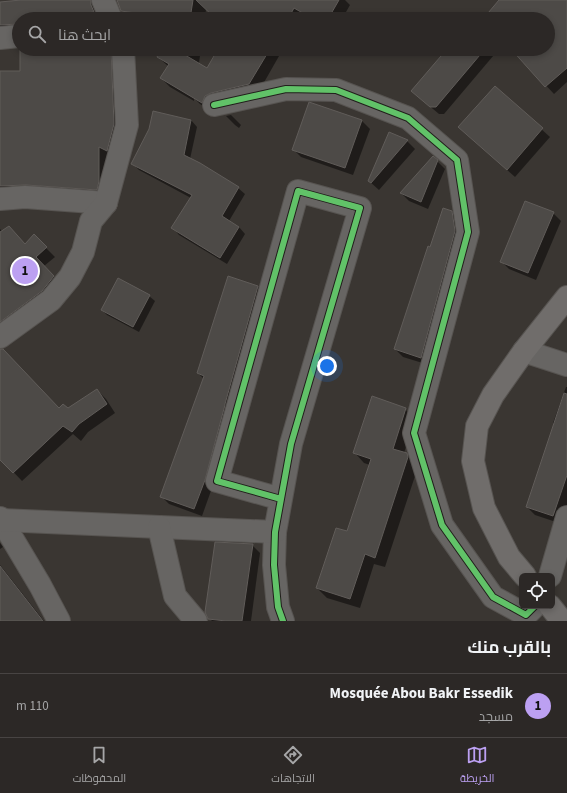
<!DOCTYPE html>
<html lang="ar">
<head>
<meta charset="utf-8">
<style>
	body { margin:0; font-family:"Source Sans 3",Cairo,sans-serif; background:#34302e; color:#f1f3f6; direction:rtl }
	.controls { position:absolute; right:12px; bottom:12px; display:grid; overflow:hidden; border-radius:6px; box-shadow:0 2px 6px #0003 }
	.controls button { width:36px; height:36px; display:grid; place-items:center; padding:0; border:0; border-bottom:1px solid #484443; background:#2c2826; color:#f1f3f6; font:20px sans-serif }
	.you { position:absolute; left:327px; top:366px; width:14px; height:14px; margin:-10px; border:3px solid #fff; border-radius:50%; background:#1a73e8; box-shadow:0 0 0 6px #1a73e833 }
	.badge { display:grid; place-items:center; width:26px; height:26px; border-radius:50%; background:#bca0f2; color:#111; font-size:13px; font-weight:700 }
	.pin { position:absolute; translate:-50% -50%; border:2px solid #fff; box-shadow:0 1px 4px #0006 }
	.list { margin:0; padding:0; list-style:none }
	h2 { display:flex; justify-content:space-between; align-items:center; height:52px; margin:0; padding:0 16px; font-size:17px }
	h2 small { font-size:13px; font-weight:400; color:#a6a6a7 }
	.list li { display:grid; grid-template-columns:26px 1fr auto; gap:12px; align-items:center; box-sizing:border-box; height:64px; padding:0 16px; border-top:1px solid #484443 }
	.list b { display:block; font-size:15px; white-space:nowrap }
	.list p { margin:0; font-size:13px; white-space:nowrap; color:#a6a6a7 }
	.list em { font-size:13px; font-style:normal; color:#a6a6a7 }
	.icon { flex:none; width:22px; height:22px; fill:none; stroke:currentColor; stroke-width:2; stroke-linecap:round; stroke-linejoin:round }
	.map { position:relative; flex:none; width:567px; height:621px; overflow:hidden; direction:ltr }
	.search { position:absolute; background:#2c2826; box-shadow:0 2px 6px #0003; left:12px; right:12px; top:12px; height:44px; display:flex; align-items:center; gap:10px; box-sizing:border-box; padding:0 14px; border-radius:22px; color:#a6a6a7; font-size:15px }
	.sheet { height:116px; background:#2c2826 }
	nav { display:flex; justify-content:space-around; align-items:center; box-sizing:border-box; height:56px; border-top:1px solid #484443; background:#2c2826; font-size:11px; color:#a6a6a7 }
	nav a { display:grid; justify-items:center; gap:2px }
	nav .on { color:#bca0f2 }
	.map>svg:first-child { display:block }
	.shadow { fill:#0007 }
	.building { fill:#4d4a47; stroke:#605c59 }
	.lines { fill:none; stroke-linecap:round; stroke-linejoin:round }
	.minor-casing { stroke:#575451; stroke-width:24 }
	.major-casing { stroke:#575451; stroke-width:24 }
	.minor { stroke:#676563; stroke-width:22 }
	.major { stroke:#706d6b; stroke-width:22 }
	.cycleway-casing { stroke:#211e1b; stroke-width:8 }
	.cycleway { stroke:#61c268; stroke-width:6 }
</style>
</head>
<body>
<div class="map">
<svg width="567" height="621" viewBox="0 0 567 621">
	<rect width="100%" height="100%" fill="#3a3632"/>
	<!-- shadow -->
	<g class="shadow">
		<path d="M 30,0 L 96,0 L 98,19 L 19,19 L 19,33 L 0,32 L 0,3 Z"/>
		<path d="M 142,0 L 345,0 L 350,5 L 342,19 L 309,19 L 303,16 L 301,19 L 217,19 L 206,9 L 205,19 L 143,19 L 144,16 L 140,13 Z"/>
		<path d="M 500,0 L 567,0 L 567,82 L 554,94 L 512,49 L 548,49 L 548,19 L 484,19 Z"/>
		<path d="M 21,49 L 54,49 L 55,52 L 74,52 L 82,49 L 115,49 L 123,133 L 108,191 L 0,198 L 0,72 L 21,72 Z"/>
		<path d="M 162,49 L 201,49 L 195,90 L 219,49 L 283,49 L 258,93 L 211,111 L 200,104 L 194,98 L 194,101 L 170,87 L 161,78 L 169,67 L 158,57 Z"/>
		<path d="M 448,49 L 499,49 L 444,114 L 439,114 L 420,98 Z"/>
		<path d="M 495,87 L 550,137 L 515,177 L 459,127 Z"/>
		<path d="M 310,103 L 362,121 L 370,129 L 353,175 L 301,157 L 293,149 Z"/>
		<path d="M 231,115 L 241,125 L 239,128 L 235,125 L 226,116 Z"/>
		<path d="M 191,120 L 197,127 L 190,159 L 238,188 L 245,194 L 229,221 L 239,227 L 245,234 L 227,264 L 179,235 L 173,228 L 191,198 L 139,170 L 132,163 Z"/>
		<path d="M 390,134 L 407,141 L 415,149 L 379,190 L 369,181 Z"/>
		<path d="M 433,157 L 445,169 L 428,209 L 409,201 L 401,193 Z"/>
		<path d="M 452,212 L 460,220 L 429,365 L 403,357 L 395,349 L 430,248 Z"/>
		<path d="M 553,213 L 561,221 L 536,280 L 509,269 L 501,261 Z"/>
		<path d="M 0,229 L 3,232 L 25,245 L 34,236 L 55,257 L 44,266 L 63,286 L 0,338 Z"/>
		<path d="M 228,278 L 258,287 L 266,295 L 212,488 L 202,516 L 169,504 L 161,496 L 204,379 L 198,373 Z"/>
		<path d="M 149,296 L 155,301 L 139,332 L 107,315 L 102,310 Z"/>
		<path d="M 0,373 L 60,409 L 68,410 L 97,390 L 106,399 L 115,413 L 88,432 L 81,441 L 73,434 L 22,481 L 0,458 Z"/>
		<path d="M 566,387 L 567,387 L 567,508 L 562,524 L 535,515 L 527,507 L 555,425 L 553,423 Z"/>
		<path d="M 405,409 L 415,419 L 404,453 L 407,454 L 417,464 L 418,467 L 385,567 L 374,564 L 360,608 L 327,598 L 317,588 L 348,533 L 370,465 L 364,463 L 355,453 Z"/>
		<path d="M 0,543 L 3,547 L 0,549 Z"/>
		<path d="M 252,545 L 260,553 L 251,621 L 212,621 L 209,618 Z"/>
		<path d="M 0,565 L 44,621 L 0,621 Z"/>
	</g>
	<!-- building -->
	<g class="building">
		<path d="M 21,0 L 91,0 L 91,5 L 94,12 L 43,18 L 43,19 L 19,19 L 19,24 L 0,25 L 0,2 Z"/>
		<path d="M 117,0 L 193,0 L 190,19 L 142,19 L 143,14 L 121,11 Z"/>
		<path d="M 196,0 L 339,0 L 328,19 L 313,19 L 294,8 L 288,19 L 216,19 Z"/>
		<path d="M 499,0 L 567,0 L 567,68 L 545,87 L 511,49 L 548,49 L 548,19 L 483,19 Z"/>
		<path d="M 79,49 L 111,49 L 114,124 L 107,151 L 99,147 L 99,181 L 97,190 L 26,185 L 0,186 L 0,71 L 20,71 L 20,50 L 74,51 Z"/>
		<path d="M 161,49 L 175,49 L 207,68 L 218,49 L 270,49 L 249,84 L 211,93 L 205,96 L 202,103 L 160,78 L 169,64 L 157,57 Z"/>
		<path d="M 447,49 L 485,49 L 436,107 L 430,107 L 411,91 Z"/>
		<path d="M 495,86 L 543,128 L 507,170 L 458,127 Z"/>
		<path d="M 309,102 L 362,120 L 345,168 L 292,150 Z"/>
		<path d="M 153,111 L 191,120 L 184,155 L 200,163 L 239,187 L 222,216 L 239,227 L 220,258 L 171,228 L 192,195 L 131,164 L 149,129 Z"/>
		<path d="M 389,132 L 408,140 L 371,183 L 368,181 Z"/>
		<path d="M 433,156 L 438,160 L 421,202 L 400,193 Z"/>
		<path d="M 525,201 L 554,212 L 528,273 L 500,262 Z"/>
		<path d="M 443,208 L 452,211 L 455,231 L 421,358 L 394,349 L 428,246 L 430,247 Z"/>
		<path d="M 9,226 L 25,244 L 34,234 L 47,247 L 36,257 L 54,276 L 42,291 L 0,322 L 0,232 Z"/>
		<path d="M 228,276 L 258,286 L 225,404 L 225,405 L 205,480 L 194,509 L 160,497 L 204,376 L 197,373 Z"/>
		<path d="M 118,278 L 150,295 L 133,327 L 101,310 Z"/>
		<path d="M 0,349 L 3,349 L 59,408 L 63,404 L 68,408 L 97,389 L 107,404 L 79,424 L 72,432 L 63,426 L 13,473 L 0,460 Z"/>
		<path d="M 564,393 L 567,394 L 567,475 L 553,516 L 526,507 Z"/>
		<path d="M 372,396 L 406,408 L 393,449 L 407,453 L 408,457 L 375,558 L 365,554 L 350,599 L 316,588 L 336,528 L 347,531 L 371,459 L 353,453 Z"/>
		<path d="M 215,542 L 253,544 L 242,621 L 226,621 L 208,619 L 205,612 Z"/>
		<path d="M 0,566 L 43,621 L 0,621 Z"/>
	</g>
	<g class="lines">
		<!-- minor casing -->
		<g class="minor-casing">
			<g id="minor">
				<path d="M 103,0 L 111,19"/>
				<path d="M 0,38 L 19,36"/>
				<path d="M 214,105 L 286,89 L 336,90 L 408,118 L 457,160 L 468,232 L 414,433 L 442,525 L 493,597 L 526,615 L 535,606"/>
				<path d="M 0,199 L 25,197 L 106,203"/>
				<path d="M 0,337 L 51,300 L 70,277 L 83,252 L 91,221 L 106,203 L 127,125 L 123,49"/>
				<path d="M 524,351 L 567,365"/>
				<path d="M 281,499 L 217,481 L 298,191 L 360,208 L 291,444 L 275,532 L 274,565 L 278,607 L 283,621"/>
				<path d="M 0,518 L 40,585 L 59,621"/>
				<path d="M 1,520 L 275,532"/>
				<path d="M 159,527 L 175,596 L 196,621"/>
				<path d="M 550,576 L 567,517"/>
			</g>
		</g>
		<!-- major casing -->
		<g class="major-casing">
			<g id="major">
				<path d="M 525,576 L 509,557 L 484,508 L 473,461 L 477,426 L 493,395 L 524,351 L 567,297"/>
				<path d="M 550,606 L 562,621"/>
			</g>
		</g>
		<!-- minor -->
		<use href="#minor" class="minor"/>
		<!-- major -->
		<use href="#major" class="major"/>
		<!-- cycleway casing -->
		<g class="cycleway-casing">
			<g id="cycleway">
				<path d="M 214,105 L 286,89 L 336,90 L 408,118 L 457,160 L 468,232 L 414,433 L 442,525 L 493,597 L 526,615 L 535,606"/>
				<path d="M 281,499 L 217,481 L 298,191 L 360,208 L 291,444 L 275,532 L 274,565 L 278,607 L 283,621"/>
			</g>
		</g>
		<!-- cycleway -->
		<use href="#cycleway" class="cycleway"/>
	</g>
</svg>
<div class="controls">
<button><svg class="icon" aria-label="locate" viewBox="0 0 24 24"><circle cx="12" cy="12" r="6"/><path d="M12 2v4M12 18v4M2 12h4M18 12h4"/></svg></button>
</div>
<div class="you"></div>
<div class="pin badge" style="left:25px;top:271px">1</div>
<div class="search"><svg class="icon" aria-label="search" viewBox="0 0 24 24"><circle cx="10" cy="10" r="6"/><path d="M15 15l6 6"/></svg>ابحث هنا</div>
</div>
<section class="sheet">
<h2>بالقرب منك<small></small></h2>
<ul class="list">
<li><span class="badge">1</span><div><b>Mosquée Abou Bakr Essedik</b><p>مسجد</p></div><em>110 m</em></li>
</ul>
</section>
<nav>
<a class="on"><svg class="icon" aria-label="map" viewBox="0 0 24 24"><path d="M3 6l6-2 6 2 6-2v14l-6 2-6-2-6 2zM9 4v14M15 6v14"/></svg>الخريطة</a>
<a><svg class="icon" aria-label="directions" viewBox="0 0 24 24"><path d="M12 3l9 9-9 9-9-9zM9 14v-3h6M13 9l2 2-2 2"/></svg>الاتجاهات</a>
<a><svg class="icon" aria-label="saved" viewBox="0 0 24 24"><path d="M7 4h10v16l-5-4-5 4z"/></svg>المحفوظات</a>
</nav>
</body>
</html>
